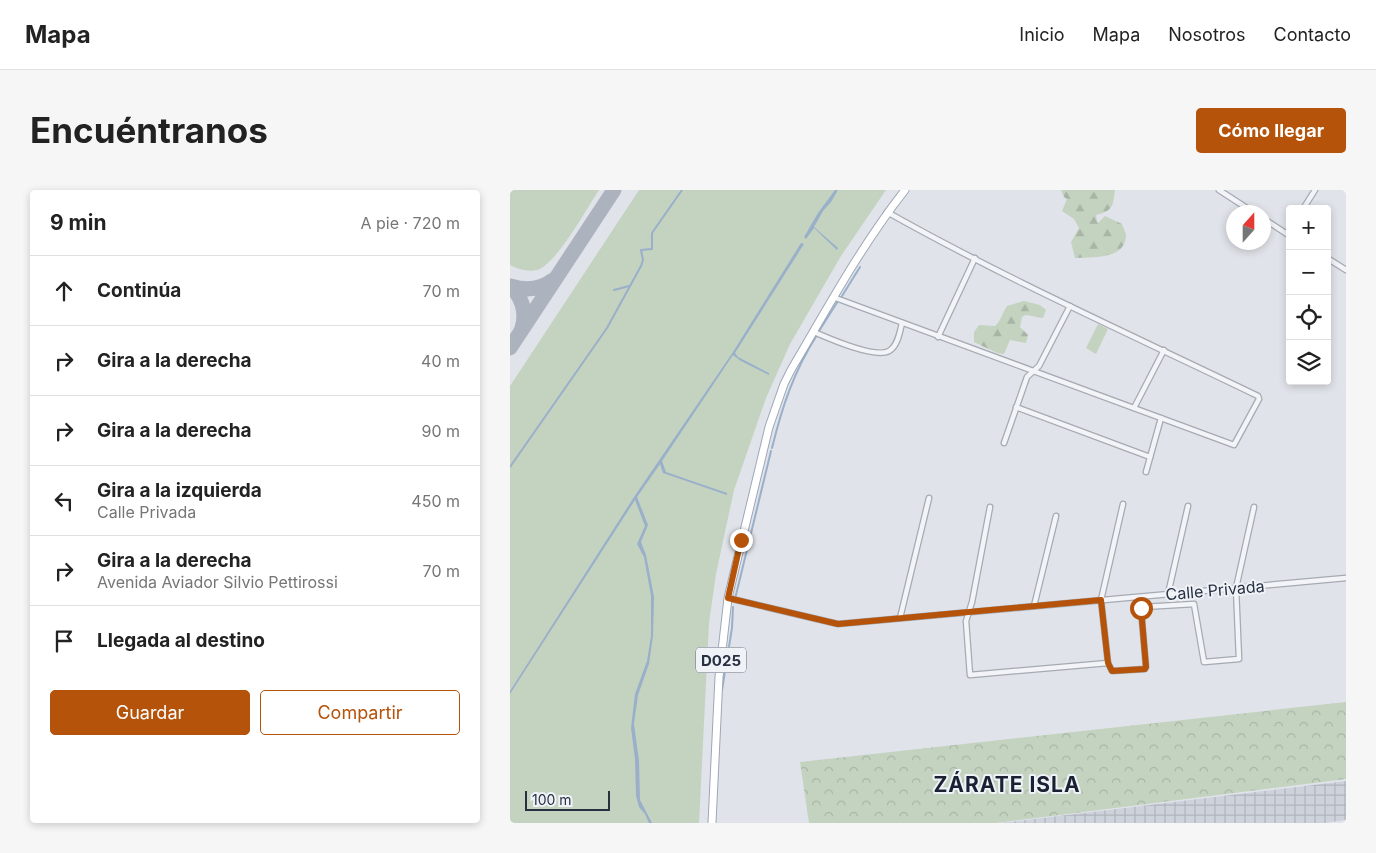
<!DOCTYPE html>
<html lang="es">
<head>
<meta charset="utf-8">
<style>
	body { margin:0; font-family:Inter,sans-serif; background:#f6f6f6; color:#222 }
	.controls { position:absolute; right:15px; top:15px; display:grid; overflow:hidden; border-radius:5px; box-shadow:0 2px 8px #0003 }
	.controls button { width:45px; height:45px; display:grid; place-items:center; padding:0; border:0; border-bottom:1px solid #e0e0e0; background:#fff; color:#222; font:25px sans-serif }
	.compass { position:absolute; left:716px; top:15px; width:45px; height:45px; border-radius:50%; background:#fff; box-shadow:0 2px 8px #0003; rotate:21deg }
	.scale { position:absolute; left:15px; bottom:12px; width:85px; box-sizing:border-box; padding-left:5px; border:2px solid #283041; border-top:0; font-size:14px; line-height:18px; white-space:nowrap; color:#283041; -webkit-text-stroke:4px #eff2f7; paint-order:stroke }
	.stop { position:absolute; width:15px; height:15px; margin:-11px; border:4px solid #b45309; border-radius:50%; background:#fff }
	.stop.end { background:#b45309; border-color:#fff; box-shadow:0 1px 5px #0008 }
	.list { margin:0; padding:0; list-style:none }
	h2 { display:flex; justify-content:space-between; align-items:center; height:65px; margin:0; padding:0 20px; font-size:21px }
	h2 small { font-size:16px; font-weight:400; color:#767676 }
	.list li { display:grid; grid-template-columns:32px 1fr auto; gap:15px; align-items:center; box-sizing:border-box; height:70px; padding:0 20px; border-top:1px solid #e0e0e0 }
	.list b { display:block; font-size:19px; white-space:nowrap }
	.list p { margin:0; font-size:16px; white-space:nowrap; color:#767676 }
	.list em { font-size:16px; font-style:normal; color:#767676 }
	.actions { display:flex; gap:10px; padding:15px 20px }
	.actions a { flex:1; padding:11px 0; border:1px solid #b45309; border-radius:5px; text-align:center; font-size:18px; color:#b45309 }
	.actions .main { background:#b45309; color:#fff }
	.icon { flex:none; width:28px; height:28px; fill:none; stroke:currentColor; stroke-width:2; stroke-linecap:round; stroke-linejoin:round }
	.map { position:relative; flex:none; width:836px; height:633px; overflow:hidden; border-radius:5px }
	header { display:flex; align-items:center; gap:30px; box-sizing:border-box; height:70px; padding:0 25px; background:#fff; border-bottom:1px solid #e0e0e0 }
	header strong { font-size:24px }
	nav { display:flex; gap:28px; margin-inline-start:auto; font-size:18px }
	.intro { display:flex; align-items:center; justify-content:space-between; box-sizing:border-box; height:120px; padding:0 30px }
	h1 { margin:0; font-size:35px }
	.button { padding:12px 22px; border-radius:5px; background:#b45309; color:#fff; font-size:18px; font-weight:700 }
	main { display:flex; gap:30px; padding:0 30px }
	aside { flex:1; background:#fff; border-radius:5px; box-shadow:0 2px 8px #0003 }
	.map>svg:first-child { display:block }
	.industrial { fill:url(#industrial-grid) }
	.green { fill:#c4d3c0 }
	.forest { fill:url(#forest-firs) }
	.park { fill:url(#park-crowns) }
	.water { fill:#99afca }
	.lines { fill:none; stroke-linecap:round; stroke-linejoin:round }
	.stream { stroke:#99afca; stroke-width:2 }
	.taxiway { stroke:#acb2be; stroke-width:15 }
	.minor-casing { stroke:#a5aab3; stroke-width:7 }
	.primary-casing { stroke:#9ea7b5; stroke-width:9 }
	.minor { stroke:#f2f4f7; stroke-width:4.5 }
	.primary { stroke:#fff; stroke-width:7 }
	.route { stroke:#b45309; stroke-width:6 }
	.labels { text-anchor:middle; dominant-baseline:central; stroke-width:4; stroke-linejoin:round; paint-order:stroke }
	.shield { fill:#eff2f7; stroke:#646a78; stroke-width:1 }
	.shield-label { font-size:15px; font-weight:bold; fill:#283041 }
	.street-label { font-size:16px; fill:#283041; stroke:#eff2f7 }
	.district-label { font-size:21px; font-weight:bold; letter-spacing:1px; fill:#1a2132; stroke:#eff2f7 }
</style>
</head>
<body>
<header>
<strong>Mapa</strong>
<nav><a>Inicio</a><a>Mapa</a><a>Nosotros</a><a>Contacto</a></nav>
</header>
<div class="intro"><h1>Encuéntranos</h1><a class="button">Cómo llegar</a></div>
<main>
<aside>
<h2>9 min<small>A pie · 720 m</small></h2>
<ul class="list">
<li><svg class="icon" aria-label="ahead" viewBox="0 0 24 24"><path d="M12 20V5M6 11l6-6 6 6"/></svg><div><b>Continúa</b></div><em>70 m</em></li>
<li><svg class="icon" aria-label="right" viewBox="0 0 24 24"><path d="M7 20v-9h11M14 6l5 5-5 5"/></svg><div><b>Gira a la derecha</b></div><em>40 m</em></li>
<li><svg class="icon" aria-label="right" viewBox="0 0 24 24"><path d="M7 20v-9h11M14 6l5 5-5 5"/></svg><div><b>Gira a la derecha</b></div><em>90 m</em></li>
<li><svg class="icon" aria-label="left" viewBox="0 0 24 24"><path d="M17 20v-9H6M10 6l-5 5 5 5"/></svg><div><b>Gira a la izquierda</b><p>Calle Privada</p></div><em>450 m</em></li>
<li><svg class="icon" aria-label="right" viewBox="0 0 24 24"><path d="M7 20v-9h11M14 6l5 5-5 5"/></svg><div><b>Gira a la derecha</b><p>Avenida Aviador Silvio Pettirossi</p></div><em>70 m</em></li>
<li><svg class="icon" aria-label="arrive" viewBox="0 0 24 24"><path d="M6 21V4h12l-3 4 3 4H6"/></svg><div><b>Llegada al destino</b></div></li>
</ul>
<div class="actions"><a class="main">Guardar</a><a>Compartir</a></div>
</aside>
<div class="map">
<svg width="836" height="633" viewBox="0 0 836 633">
	<defs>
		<pattern id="industrial-grid" width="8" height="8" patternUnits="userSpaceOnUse" patternTransform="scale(1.25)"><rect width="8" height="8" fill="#cdd2db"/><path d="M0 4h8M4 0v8" fill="none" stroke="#b0b5bd"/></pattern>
		<pattern id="forest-firs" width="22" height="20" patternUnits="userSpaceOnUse" patternTransform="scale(1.25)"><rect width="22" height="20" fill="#c4d3c0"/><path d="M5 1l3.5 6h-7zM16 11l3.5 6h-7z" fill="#a8b5a6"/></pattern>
		<pattern id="park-crowns" width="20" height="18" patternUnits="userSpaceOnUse" patternTransform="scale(1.25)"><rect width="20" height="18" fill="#c4d3c0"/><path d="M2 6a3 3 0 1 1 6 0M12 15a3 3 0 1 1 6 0" fill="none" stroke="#a8b5a6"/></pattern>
	</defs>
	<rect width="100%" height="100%" fill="#e0e3e9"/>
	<!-- industrial -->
	<path class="industrial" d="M 836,591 L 836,630 L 815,633 L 491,633 Z"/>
	<!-- green -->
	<g class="green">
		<path d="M 0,0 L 89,0 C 77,18 46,75 27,80 C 18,82 8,79 0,75 Z"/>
		<path d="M 129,0 L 376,0 L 331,66 L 280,154 L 256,208 L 224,300 L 206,384 L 199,433 L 189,633 L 0,633 L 0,196 Z"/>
		<path d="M 588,134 L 598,139 L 586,164 L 576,158 Z"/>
	</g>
	<!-- forest -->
	<g class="forest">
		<path d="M 551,0 L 605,0 C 603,16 603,21 586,25 L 587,31 L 588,33 L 595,26 L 612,34 C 613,37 616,43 616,46 C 615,70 581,67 565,68 L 561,52 L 569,38 L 564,29 L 552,21 L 557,9 L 554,7 Z"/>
		<path d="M 514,111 L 530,115 L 536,120 L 533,128 L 516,125 L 512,127 L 510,137 L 518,145 L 516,153 L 500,150 L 494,164 L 487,163 L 464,152 L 464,142 L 469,135 L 485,136 C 491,131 492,123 497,116 Z"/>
	</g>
	<!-- park -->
	<path class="park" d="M 836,512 L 836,589 L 486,633 L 299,633 L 290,572 Z"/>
	<!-- water -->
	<g class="water">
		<path d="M 325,0 L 328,0 L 321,12 L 313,21 L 304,37 L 328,58 L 327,60 L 304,38 L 296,49 L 294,47 L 308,23 Z"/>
		<path d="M 291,53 L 294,54 L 225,163 L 228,167 L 259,183 L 259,185 L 231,171 L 223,165 L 152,271 L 156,282 L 217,303 L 217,305 L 153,283 L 150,274 L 127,307 L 138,335 L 131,352 L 136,365 L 144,407 L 143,446 L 139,474 L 128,505 L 124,534 L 129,571 L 130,610 L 142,633 L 139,633 L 135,624 L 129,617 L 126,606 L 125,569 L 121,538 L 125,504 L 137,471 L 141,446 L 141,406 L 134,367 L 127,354 L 135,336 L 125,310 L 0,504 L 0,501 L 124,307 L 223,162 Z"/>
	</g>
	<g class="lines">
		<!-- stream -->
		<g class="stream">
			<path d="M 104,100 L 119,96"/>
			<path d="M 332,106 L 350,77"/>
			<path d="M 309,141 L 328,111"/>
			<path d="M 262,258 C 272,217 284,181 307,145"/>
			<path d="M 0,277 L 97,138 L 131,76 L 133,70 L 131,60 L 142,59 L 142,43 L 172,0"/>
			<path d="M 225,409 L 261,261"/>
			<path d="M 212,500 L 222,438 L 223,417"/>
		</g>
		<!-- taxiway -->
		<g class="taxiway">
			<path d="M 12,138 C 17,122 12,108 1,96 C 16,101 30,100 43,90"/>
			<path d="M 0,158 L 104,0"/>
		</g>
		<!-- minor casing -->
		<g class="minor-casing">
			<g id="minor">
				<path d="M 709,0 L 743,22"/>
				<path d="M 793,19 L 805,0"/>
				<path d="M 754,29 L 780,46"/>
				<path d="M 817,68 L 836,80"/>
				<path d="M 323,107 L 724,255 L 749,209 L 748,206 C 624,146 498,90 377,22"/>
				<path d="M 304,142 C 318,148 365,169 379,161 C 388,156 390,141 392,133"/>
				<path d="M 428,147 L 465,68"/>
				<path d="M 506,217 L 640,267"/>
				<path d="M 624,218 L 654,160"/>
				<path d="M 494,253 L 517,187 L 529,176 L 560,116"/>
				<path d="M 636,282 L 651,228"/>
				<path d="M 613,314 L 591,410 L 598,473 L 602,481 L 635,479 L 636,477 L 631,419 L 633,417 L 684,414 L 694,472 L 729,469 L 726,398 L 744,317"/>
				<path d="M 480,317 L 462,412 L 456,431 L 460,485 L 598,473"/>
				<path d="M 658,404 L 678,316"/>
				<path d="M 218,408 L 328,434 L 836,388"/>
				<path d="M 524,416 L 546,326"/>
				<path d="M 390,428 L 419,308"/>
			</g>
		</g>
		<!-- primary casing -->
		<g class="primary-casing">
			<path id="primary" d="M 202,633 L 209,487 L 218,408 L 259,237 L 274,194 L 281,180 C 317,119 351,56 395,0"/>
		</g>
		<!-- minor -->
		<use href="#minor" class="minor"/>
		<!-- primary -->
		<use href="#primary" class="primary"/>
	</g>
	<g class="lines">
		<!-- route -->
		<path class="route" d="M 231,350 L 218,408 L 328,434 L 591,410 L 598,473 L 602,481 L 635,479 L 636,477 L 631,418"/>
	</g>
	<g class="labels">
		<!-- shield labels -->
		<rect class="shield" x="186" y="457.5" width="50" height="25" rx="4"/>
		<g class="shield-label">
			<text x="211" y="470">D025</text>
		</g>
		<!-- street labels -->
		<g class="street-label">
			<text transform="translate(705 400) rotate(-5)">Calle Privada</text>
		</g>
		<!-- district labels -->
		<g class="district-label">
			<text x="497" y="594">ZÁRATE ISLA</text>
		</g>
	</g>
</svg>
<div class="controls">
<button>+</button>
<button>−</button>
<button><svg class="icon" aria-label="locate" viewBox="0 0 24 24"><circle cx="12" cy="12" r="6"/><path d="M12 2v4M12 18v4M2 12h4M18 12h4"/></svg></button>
<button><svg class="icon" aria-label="layers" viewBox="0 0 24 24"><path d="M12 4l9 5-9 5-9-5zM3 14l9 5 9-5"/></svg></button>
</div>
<svg class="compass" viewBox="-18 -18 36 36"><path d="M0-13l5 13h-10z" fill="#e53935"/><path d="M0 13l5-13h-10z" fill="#767676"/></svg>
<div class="scale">100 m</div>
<div class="stop" style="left:631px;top:418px"></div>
<div class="stop end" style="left:231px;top:350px"></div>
</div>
</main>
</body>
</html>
